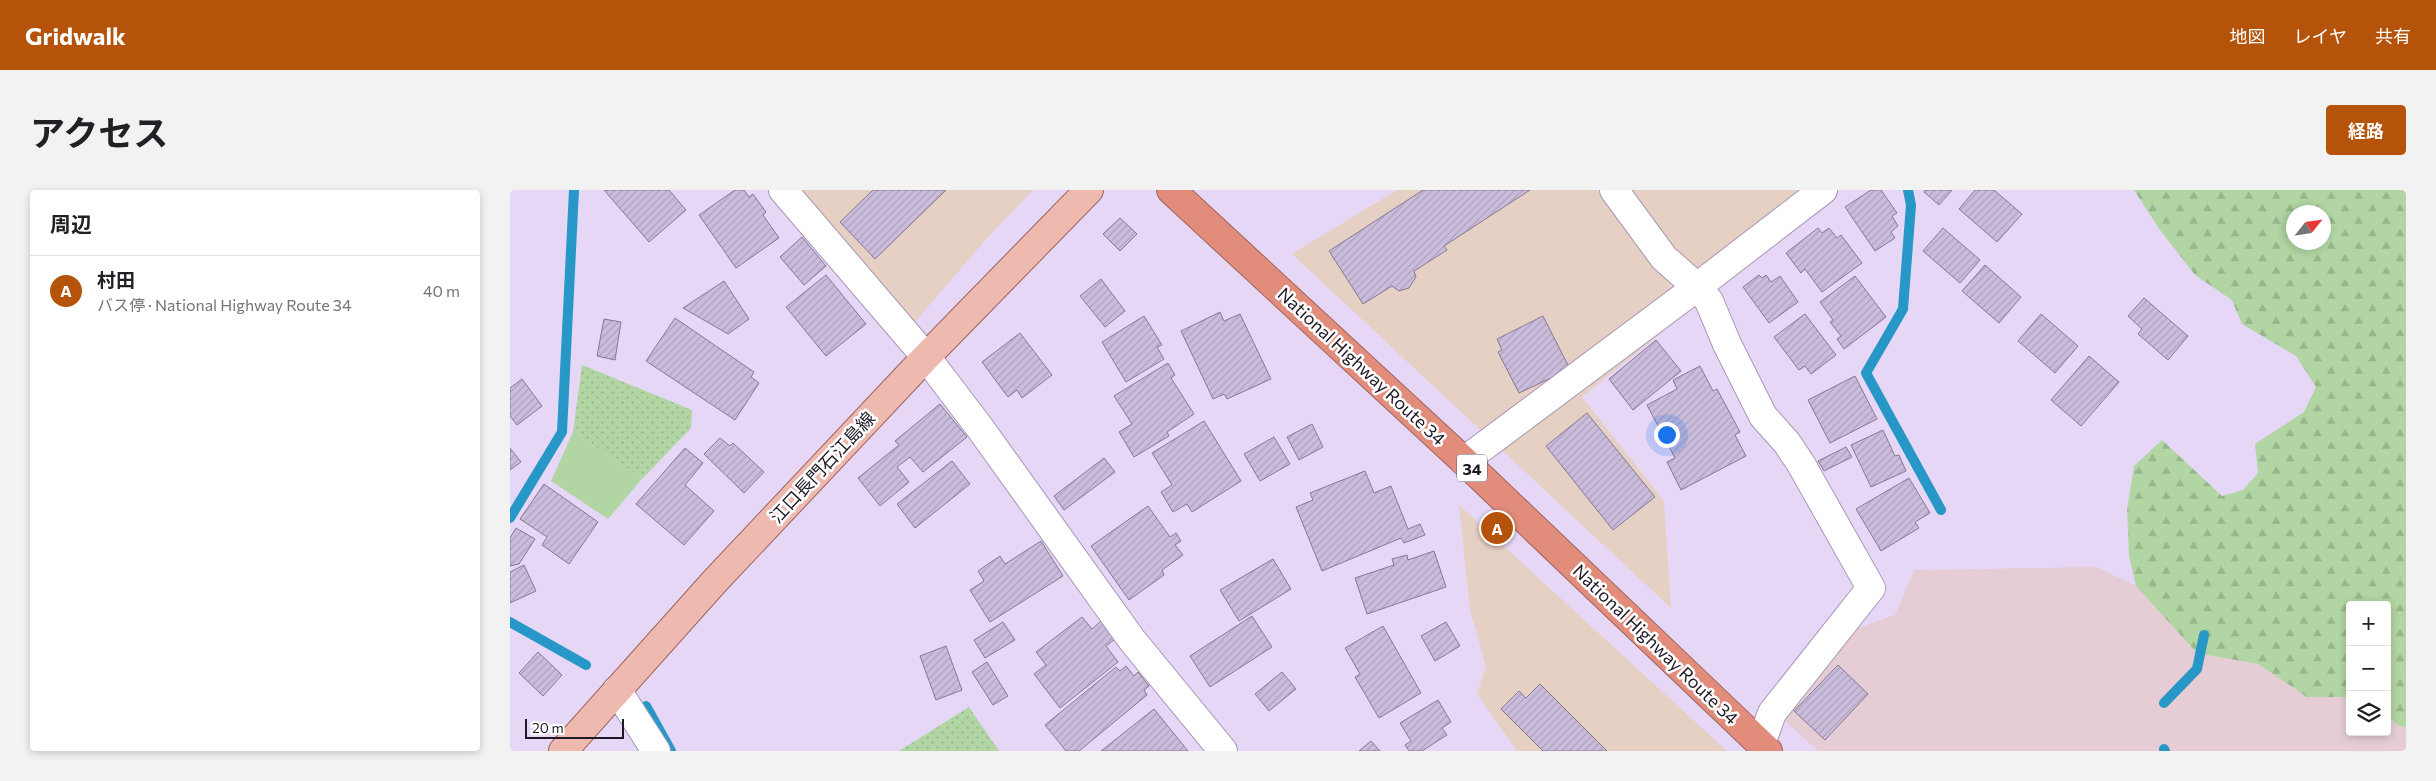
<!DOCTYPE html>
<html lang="ja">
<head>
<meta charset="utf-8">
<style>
	body { margin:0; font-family:Commissioner,"Noto Sans JP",sans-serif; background:#f2f2f2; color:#202124 }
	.controls { position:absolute; right:15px; bottom:15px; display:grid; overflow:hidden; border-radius:5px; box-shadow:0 2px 8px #0003 }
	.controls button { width:45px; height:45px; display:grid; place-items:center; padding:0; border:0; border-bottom:1px solid #e0e0e0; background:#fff; color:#202124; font:25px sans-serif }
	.compass { position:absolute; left:1776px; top:15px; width:45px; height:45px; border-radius:50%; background:#fff; box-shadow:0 2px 8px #0003; rotate:60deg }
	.scale { position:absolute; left:15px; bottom:12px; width:99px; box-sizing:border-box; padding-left:5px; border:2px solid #1e1924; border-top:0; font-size:14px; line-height:18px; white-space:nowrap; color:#1e1924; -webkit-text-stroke:4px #fff; paint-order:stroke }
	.you { position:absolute; left:1156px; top:244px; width:18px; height:18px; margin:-12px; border:4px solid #fff; border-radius:50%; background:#1a73e8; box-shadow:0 0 0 8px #1a73e833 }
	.badge { display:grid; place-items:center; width:32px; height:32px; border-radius:50%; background:#b45309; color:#fff; font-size:16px; font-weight:700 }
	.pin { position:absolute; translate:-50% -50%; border:2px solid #fff; box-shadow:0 1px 5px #0006 }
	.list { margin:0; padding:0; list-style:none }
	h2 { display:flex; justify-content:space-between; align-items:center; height:65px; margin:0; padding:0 20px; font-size:21px }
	h2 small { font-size:16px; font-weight:400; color:#757577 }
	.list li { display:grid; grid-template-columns:32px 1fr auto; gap:15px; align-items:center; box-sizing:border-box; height:70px; padding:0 20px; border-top:1px solid #e0e0e0 }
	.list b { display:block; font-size:19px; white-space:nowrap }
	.list p { margin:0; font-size:16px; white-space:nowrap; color:#757577 }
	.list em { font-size:16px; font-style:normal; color:#757577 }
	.icon { flex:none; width:28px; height:28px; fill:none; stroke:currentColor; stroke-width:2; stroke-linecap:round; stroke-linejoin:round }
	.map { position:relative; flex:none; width:1896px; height:561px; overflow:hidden; border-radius:5px }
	header { display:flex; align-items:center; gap:30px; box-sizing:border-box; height:70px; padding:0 25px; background:#b45309; color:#fff }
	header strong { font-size:24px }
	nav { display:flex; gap:28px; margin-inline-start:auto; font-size:18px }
	.intro { display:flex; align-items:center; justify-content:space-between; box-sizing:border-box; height:120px; padding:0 30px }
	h1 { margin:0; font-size:35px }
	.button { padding:12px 22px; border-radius:5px; background:#b45309; color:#fff; font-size:18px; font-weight:700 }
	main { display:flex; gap:30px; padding:0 30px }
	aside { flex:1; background:#fff; border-radius:5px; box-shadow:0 2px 8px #0003 }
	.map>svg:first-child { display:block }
	.commercial { fill:#e6cfc3 }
	.industrial { fill:#e6cdd5 }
	.grass { fill:url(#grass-dots) }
	.forest { fill:url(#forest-firs); fill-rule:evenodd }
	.garden { fill:#b1d5a3 }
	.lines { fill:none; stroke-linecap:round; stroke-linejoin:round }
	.stream { stroke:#2697c6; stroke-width:10 }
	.building { fill:url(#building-hatch); stroke:#867895 }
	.minor-casing { stroke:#a597b5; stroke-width:30 }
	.major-casing { stroke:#9d645d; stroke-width:30 }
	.highway-casing { stroke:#9d645d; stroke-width:30 }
	.minor { stroke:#fff; stroke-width:28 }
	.major { stroke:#eebab0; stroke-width:28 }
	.highway { stroke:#e28c7b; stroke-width:28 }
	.labels { text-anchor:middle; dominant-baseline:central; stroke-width:5; stroke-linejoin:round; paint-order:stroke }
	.shield { fill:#fff; stroke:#625e66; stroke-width:1 }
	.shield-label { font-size:16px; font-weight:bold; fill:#1e1924 }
	.street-label { font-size:18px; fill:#1e1924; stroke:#fff }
</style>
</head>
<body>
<header>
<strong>Gridwalk</strong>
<nav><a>地図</a><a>レイヤ</a><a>共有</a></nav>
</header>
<div class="intro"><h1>アクセス</h1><a class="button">経路</a></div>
<main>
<aside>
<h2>周辺<small></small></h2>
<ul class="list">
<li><span class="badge">A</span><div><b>村田</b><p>バス停 · National Highway Route 34</p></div><em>40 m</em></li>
</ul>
</aside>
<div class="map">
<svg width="1896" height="561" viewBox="0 0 1896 561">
	<defs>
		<pattern id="grass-dots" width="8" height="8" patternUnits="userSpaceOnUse" patternTransform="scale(1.25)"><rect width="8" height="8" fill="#b1d5a3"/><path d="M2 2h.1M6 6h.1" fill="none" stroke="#98b68c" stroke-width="1.8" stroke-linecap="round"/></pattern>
		<pattern id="forest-firs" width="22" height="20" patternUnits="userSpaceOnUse" patternTransform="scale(1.25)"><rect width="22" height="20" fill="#b1d5a3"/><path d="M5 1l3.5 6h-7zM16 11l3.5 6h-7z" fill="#98b68c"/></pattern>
		<pattern id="building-hatch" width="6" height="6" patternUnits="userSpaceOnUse" patternTransform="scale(1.25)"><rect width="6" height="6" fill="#cabcdb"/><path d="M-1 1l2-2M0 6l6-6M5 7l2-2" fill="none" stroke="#ada1bc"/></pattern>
	</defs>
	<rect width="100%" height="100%" fill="#e6d7f7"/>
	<!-- commercial -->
	<g class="commercial">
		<path d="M 286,0 L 523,0 L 479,46 L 403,134 Z"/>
		<path d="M 887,0 L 1087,0 L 1180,120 L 1072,207 L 1154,311 L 1161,418 L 782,64 Z"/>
		<path d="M 1115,0 L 1289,0 L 1189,78 L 1156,58 Z"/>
		<path d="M 949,315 L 1217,561 L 1007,561 L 967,504 L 976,476 L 960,420 Z"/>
	</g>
	<!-- industrial -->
	<path class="industrial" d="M 1587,377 L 1626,396 L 1687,463 L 1748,474 L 1797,507 L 1840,507 L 1840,542 L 1877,542 L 1877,524 L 1888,536 L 1896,537 L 1896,561 L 1308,561 L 1270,526 L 1333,443 L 1385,425 L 1404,380 Z"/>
	<!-- grass -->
	<g class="grass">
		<path d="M 72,175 L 182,220 L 181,238 L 132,289 L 63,242 Z"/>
		<path d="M 459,517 L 489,561 L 389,561 Z"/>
	</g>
	<!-- forest -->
	<path class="forest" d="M 1624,0 L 1896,0 L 1896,537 L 1888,536 L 1877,524 L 1877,415 L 1840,415 L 1840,507 L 1797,507 L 1748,474 L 1687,463 L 1626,396 L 1619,366 L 1617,320 L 1624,276 L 1652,250 L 1712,306 L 1733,300 L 1748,283 L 1745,254 L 1794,222 L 1806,197 L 1786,166 L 1732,134 L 1722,110 L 1685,85 L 1650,40 ZM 1784,22 L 1814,22 L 1814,52 L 1784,52 Z"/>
	<!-- garden -->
	<path class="garden" d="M 63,242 L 132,289 L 98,329 L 41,291 Z"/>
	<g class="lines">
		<!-- stream -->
		<g class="stream">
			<path d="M 1398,0 L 1401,15 L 1393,119 L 1356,183 L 1431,320"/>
			<path d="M 0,328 L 52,242 L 64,0"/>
			<path d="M 0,432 L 76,475"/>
			<path d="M 1654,513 L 1687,479 L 1694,445"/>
			<path d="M 136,516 L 161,561"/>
			<path d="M 1654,559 L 1655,561"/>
		</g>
	</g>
	<!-- building -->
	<g class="building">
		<path d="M 94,0 L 159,0 L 176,20 L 139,52 Z"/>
		<path d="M 225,0 L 234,0 L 239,7 L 243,4 L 256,22 L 253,25 L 269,48 L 226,78 L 189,25 Z"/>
		<path d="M 363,0 L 436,0 L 365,69 L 330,32 Z"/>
		<path d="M 913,0 L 1020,0 L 934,56 L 937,60 L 904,81 L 906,87 L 899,98 L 889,101 L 882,96 L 853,114 L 819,61 Z"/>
		<path d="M 1361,0 L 1371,0 L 1387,23 L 1382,26 L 1388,36 L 1381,42 L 1385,48 L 1365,61 L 1335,17 Z"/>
		<path d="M 1415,0 L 1442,0 L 1429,15 L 1414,2 Z"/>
		<path d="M 1465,0 L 1484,0 L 1512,24 L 1487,52 L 1449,19 Z"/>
		<path d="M 610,28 L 627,44 L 610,61 L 593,44 Z"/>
		<path d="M 1308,38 L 1312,43 L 1319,38 L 1327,48 L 1331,45 L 1352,73 L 1312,102 L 1295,79 L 1291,83 L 1276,63 Z"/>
		<path d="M 1433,38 L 1470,70 L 1450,93 L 1413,61 Z"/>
		<path d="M 292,47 L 316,76 L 294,95 L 270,67 Z"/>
		<path d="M 1475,75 L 1511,107 L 1489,133 L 1452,101 Z"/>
		<path d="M 316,85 L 356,134 L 316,166 L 276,117 Z"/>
		<path d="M 1249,85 L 1252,88 L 1256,85 L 1261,92 L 1270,86 L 1288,112 L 1259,133 L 1233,97 Z"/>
		<path d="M 1345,86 L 1376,127 L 1334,159 L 1327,149 L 1331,146 L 1320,132 L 1323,130 L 1310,112 Z"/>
		<path d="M 591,89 L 615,121 L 595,137 L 570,106 Z"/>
		<path d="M 214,91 L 239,129 L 218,144 L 173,118 Z"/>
		<path d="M 1634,108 L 1678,146 L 1658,170 L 1628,144 L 1632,139 L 1618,126 Z"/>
		<path d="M 710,122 L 714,131 L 730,124 L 761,189 L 717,209 L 714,204 L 703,209 L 671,141 Z"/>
		<path d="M 1295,124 L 1326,165 L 1301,184 L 1295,176 L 1289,180 L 1264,147 Z"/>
		<path d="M 1531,124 L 1568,156 L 1545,183 L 1508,151 Z"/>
		<path d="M 634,126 L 652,155 L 647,157 L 654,169 L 616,192 L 592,152 Z"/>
		<path d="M 1033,126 L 1060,179 L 1009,203 L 988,162 L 992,160 L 987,149 Z"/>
		<path d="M 165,128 L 244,182 L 241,187 L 249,193 L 225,230 L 136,171 Z"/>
		<path d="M 94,129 L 111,132 L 105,170 L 87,166 Z"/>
		<path d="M 510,143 L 542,185 L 512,208 L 507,200 L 498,207 L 472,172 Z"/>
		<path d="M 1146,150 L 1171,181 L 1123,220 L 1099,189 Z"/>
		<path d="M 1579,166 L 1609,192 L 1571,236 L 1541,210 Z"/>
		<path d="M 658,173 L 665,185 L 661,188 L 684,224 L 657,242 L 659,246 L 624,267 L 609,242 L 622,234 L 604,206 Z"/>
		<path d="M 1190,176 L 1203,201 L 1207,199 L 1230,242 L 1225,245 L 1236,266 L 1171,300 L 1157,272 L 1165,268 L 1137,215 L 1167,199 L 1163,190 Z"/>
		<path d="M 1345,186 L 1367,229 L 1320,253 L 1298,210 Z"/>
		<path d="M 12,189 L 32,216 L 7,235 L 0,226 L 0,198 Z"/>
		<path d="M 430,214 L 457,247 L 413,282 L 400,267 L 387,277 L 399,292 L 370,316 L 348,288 L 389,255 L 385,251 Z"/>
		<path d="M 1077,223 L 1145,307 L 1103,340 L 1036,256 Z"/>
		<path d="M 694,231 L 731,291 L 682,322 L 677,314 L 663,322 L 651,302 L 662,295 L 642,263 Z"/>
		<path d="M 802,234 L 813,257 L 789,270 L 777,247 Z"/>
		<path d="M 1373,240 L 1385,266 L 1389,265 L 1396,281 L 1361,297 L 1341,255 Z"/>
		<path d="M 764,247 L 780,274 L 750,291 L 734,264 Z"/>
		<path d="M 210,248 L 220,256 L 223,253 L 254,282 L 234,303 L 194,264 Z"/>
		<path d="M 1336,257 L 1342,267 L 1314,281 L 1308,271 Z"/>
		<path d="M 0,258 L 11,272 L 0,280 Z"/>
		<path d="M 175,258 L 193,273 L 175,295 L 204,321 L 174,355 L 126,314 Z"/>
		<path d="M 594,268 L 605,282 L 554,320 L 544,306 Z"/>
		<path d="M 442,271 L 460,294 L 405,338 L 387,314 Z"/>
		<path d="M 855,281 L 864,303 L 881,296 L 898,339 L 910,334 L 915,345 L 894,353 L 891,348 L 812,381 L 786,317 L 803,310 L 800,303 Z"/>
		<path d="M 1399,288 L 1420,323 L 1405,332 L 1409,338 L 1371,361 L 1346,319 Z"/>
		<path d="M 34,294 L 88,332 L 59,374 L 32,355 L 37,347 L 10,329 Z"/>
		<path d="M 638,316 L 660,347 L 666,343 L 671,351 L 665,355 L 673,365 L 652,380 L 654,385 L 619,410 L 581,356 Z"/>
		<path d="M 6,338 L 25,349 L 9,374 L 0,376 L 0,348 Z"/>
		<path d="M 531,351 L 553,386 L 480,432 L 460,400 L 474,391 L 468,381 L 490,366 L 495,374 Z"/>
		<path d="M 924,361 L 936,397 L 857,424 L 845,388 L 884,375 L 882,369 L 897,365 L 898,370 Z"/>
		<path d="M 763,369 L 781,399 L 729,431 L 710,400 Z"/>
		<path d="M 14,375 L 26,401 L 0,413 L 0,382 Z"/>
		<path d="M 742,426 L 762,457 L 700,497 L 680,466 Z"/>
		<path d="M 572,427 L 582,439 L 591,431 L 605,449 L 596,456 L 608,472 L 550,518 L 524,484 L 536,475 L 526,462 Z"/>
		<path d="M 493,432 L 505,450 L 475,468 L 464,450 Z"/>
		<path d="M 936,432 L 950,456 L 925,471 L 911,446 Z"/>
		<path d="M 873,436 L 911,503 L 869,528 L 845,487 L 850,484 L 835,458 Z"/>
		<path d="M 436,456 L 452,500 L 426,510 L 410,466 Z"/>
		<path d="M 28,462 L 52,485 L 33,506 L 9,483 Z"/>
		<path d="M 477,472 L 498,506 L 483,515 L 462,482 Z"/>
		<path d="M 1328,475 L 1358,504 L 1315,550 L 1284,521 Z"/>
		<path d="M 616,476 L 624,486 L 628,482 L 639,496 L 634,500 L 637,505 L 569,561 L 556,561 L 535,535 L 606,477 L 610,481 Z"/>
		<path d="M 772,482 L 786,499 L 759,521 L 745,504 Z"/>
		<path d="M 1030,494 L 1097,561 L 1033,561 L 991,519 L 1009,501 L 1016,508 Z"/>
		<path d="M 928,510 L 941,532 L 932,538 L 937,545 L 912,561 L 899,561 L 895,555 L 901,551 L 890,533 Z"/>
		<path d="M 644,519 L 678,561 L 591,561 Z"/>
		<path d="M 861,551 L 870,561 L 849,561 Z"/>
	</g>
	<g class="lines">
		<!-- minor casing -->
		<g class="minor-casing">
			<g id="minor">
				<path d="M 273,0 L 416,167 L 470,238 L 622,450 L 713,561"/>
				<path d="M 1104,0 L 1154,68 L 1187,97 L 1199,111 L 1217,154 L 1253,226 L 1277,253 L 1291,274 L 1361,398 L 1262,523 L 1251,554"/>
				<path d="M 954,271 L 1187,97 L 1313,0"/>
				<path d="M 107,500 L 146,561"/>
			</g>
		</g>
		<!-- major casing -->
		<g class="major-casing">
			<path id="major" d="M 53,561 L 205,391 L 416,167 L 579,0"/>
		</g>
		<!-- highway casing -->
		<g class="highway-casing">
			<path id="highway" d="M 661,0 L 954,271 L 1258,561"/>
		</g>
		<!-- minor -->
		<use href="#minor" class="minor"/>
		<!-- major -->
		<use href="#major" class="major"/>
		<!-- highway -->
		<use href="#highway" class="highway"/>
	</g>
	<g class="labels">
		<!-- shield labels -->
		<rect class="shield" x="947" y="264.5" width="30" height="27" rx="4"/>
		<g class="shield-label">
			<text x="962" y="278">34</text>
		</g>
		<!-- street labels -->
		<g class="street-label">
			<text transform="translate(852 176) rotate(43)">National Highway Route 34</text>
			<text transform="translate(312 277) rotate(-47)">江口長門石江島線</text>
			<text transform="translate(1146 454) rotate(44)">National Highway Route 34</text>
		</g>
	</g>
</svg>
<div class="controls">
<button>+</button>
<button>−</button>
<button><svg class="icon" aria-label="layers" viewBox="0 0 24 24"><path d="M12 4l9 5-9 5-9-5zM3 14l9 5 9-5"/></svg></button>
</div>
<svg class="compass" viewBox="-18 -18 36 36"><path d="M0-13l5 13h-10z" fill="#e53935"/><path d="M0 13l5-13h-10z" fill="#757577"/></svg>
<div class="scale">20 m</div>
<div class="you"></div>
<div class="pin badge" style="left:987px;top:338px">A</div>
</div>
</main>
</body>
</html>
